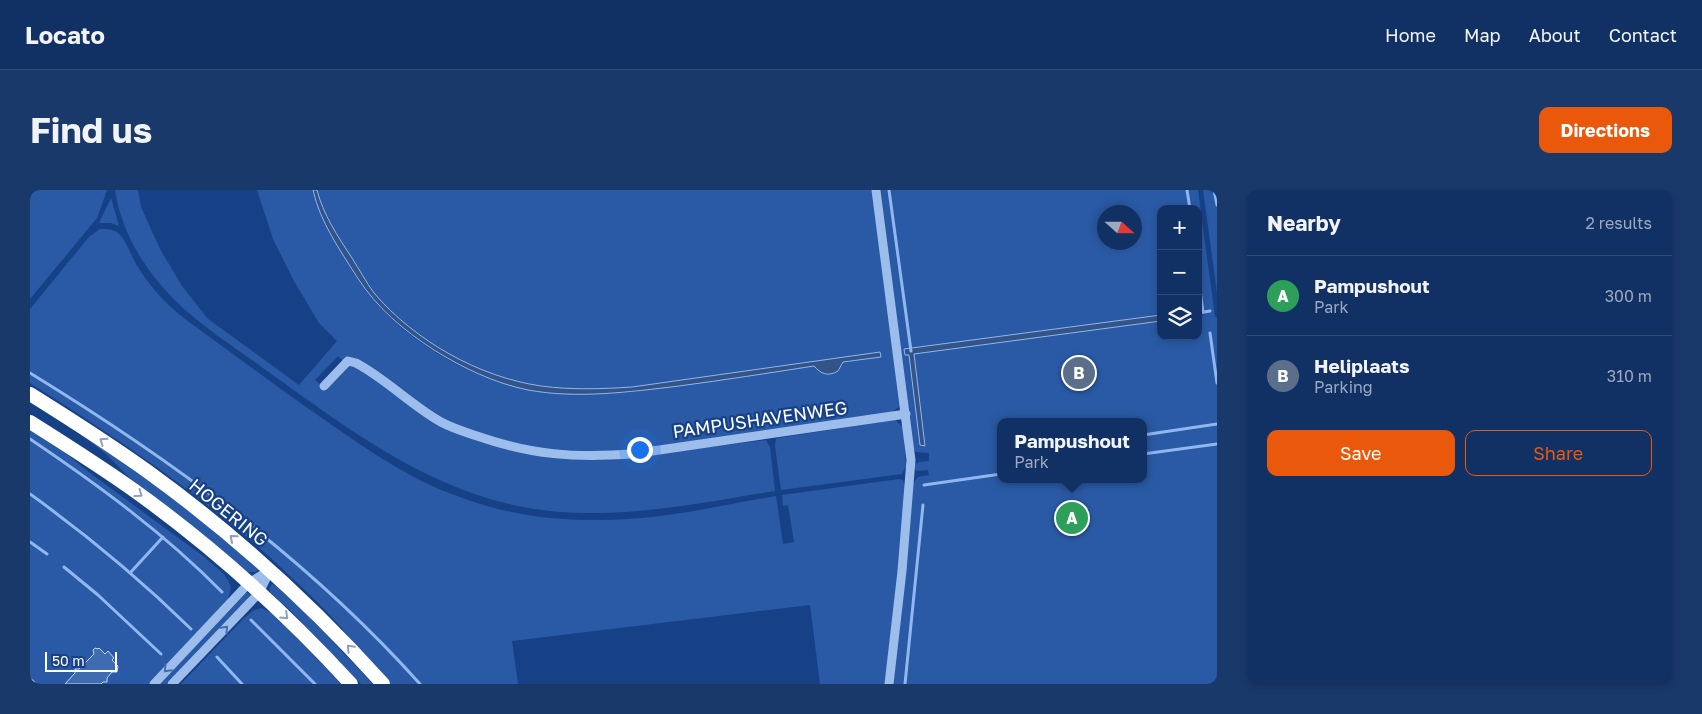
<!DOCTYPE html>
<html lang="en">
<head>
<meta charset="utf-8">
<style>
	body { margin:0; font-family:"Golos Text",sans-serif; background:#1a396b; color:#f1f3f6 }
	.controls { position:absolute; right:15px; top:15px; display:grid; overflow:hidden; border-radius:10px; box-shadow:0 2px 8px #0003 }
	.controls button { width:45px; height:45px; display:grid; place-items:center; padding:0; border:0; border-bottom:1px solid #304c79; background:#113165; color:#f1f3f6; font:25px sans-serif }
	.compass { position:absolute; left:1067px; top:15px; width:45px; height:45px; border-radius:50%; background:#113165; box-shadow:0 2px 8px #0003; rotate:111deg }
	.scale { position:absolute; left:15px; bottom:12px; width:72px; box-sizing:border-box; padding-left:5px; border:2px solid #fff; border-top:0; font-size:14px; line-height:18px; white-space:nowrap; color:#fff; -webkit-text-stroke:4px #174187; paint-order:stroke }
	.you { position:absolute; left:609px; top:259px; width:18px; height:18px; margin:-12px; border:4px solid #fff; border-radius:50%; background:#1a73e8; box-shadow:0 0 0 8px #1a73e833 }
	.badge { display:grid; place-items:center; width:32px; height:32px; border-radius:50%; background:#ea580c; color:#fff; font-size:16px; font-weight:700 }
	.pin { position:absolute; translate:-50% -50%; border:2px solid #fff; box-shadow:0 1px 5px #0006 }
	.popup { position:absolute; left:967px; top:228px; width:150px; height:65px; box-sizing:border-box; display:grid; place-content:center; border-radius:10px; background:#113165; filter:drop-shadow(0 1px 4px #0005); font-size:16px; white-space:nowrap; color:#9ca9bf }
	.popup b { font-size:19px; color:#f1f3f6 }
	.popup::after { content:''; position:absolute; left:50%; top:100%; margin-left:-10px; border:10px solid transparent; border-top-color:#113165 }
	.list { margin:0; padding:0; list-style:none }
	h2 { display:flex; justify-content:space-between; align-items:center; height:65px; margin:0; padding:0 20px; font-size:21px }
	h2 small { font-size:16px; font-weight:400; color:#9ca9bf }
	.list li { display:grid; grid-template-columns:32px 1fr auto; gap:15px; align-items:center; box-sizing:border-box; height:80px; padding:0 20px; border-top:1px solid #304c79 }
	.list b { display:block; font-size:19px; white-space:nowrap }
	.list p { margin:0; font-size:16px; white-space:nowrap; color:#9ca9bf }
	.list em { font-size:16px; font-style:normal; color:#9ca9bf }
	.actions { display:flex; gap:10px; padding:15px 20px }
	.actions a { flex:1; padding:11px 0; border:1px solid #ea580c; border-radius:10px; text-align:center; font-size:18px; color:#ea580c }
	.actions .main { background:#ea580c; color:#fff }
	.icon { flex:none; width:28px; height:28px; fill:none; stroke:currentColor; stroke-width:2; stroke-linecap:round; stroke-linejoin:round }
	.map { position:relative; flex:none; width:1187px; height:494px; overflow:hidden; border-radius:10px }
	header { display:flex; align-items:center; gap:30px; box-sizing:border-box; height:70px; padding:0 25px; background:#113165; border-bottom:1px solid #304c79 }
	header strong { font-size:24px }
	nav { display:flex; gap:28px; margin-inline-start:auto; font-size:18px }
	.intro { display:flex; align-items:center; justify-content:space-between; box-sizing:border-box; height:120px; padding:0 30px }
	h1 { margin:0; font-size:35px }
	.button { padding:12px 22px; border-radius:10px; background:#ea580c; color:#fff; font-size:18px; font-weight:700 }
	main { display:flex; gap:30px; padding:0 30px }
	aside { flex:1; background:#113165; border-radius:10px; box-shadow:0 2px 8px #0003 }
	.map>svg:first-child { display:block }
	.green { fill:#2a5aa5; fill-rule:evenodd }
	.water { fill:#345387; stroke:#90b7f0 }
	.lines { fill:none; stroke-linecap:round; stroke-linejoin:round }
	.stream { stroke:#90b7f0; stroke-width:3 }
	.building { fill:#3f6bb0; stroke:#c3d9fa }
	.minor { stroke:#9dbded; stroke-width:9 }
	.highway { stroke:#fff; stroke-width:14 }
	.oneway { stroke:#8ba0c3 }
	.oneway2 { stroke:#466cab }
	.labels { text-anchor:middle; dominant-baseline:central; stroke-width:4.5; stroke-linejoin:round; paint-order:stroke }
	.street-label { font-size:18px; fill:#fff; stroke:#174187 }
</style>
</head>
<body>
<header>
<strong>Locato</strong>
<nav><a>Home</a><a>Map</a><a>About</a><a>Contact</a></nav>
</header>
<div class="intro"><h1>Find us</h1><a class="button">Directions</a></div>
<main>
<div class="map">
<svg width="1187" height="494" viewBox="0 0 1187 494">
	<rect width="100%" height="100%" fill="#174187"/>
	<!-- green -->
	<g class="green">
		<path d="M 0,0 L 77,0 L 67,28 L 0,109 Z"/>
		<path d="M 85,0 L 108,0 L 111,17 L 130,59 L 152,96 L 178,129 L 269,195 L 307,151 L 289,133 L 264,91 L 243,49 L 227,0 L 283,0 C 288,25 302,46 315,68 C 322,80 329,92 338,103 C 375,152 451,195 512,202 C 543,205 573,204 603,202 L 784,176 C 791,184 798,187 808,181 L 813,172 L 851,167 L 850,162 L 602,197 C 572,199 541,200 511,196 C 449,187 385,151 344,103 C 336,92 329,79 322,68 C 308,47 293,24 287,0 L 842,0 L 863,160 L 869,217 L 861,223 L 600,260 L 536,262 L 511,260 L 473,252 L 413,229 L 331,173 L 321,169 L 313,171 L 308,166 L 285,190 L 295,198 L 316,176 L 324,175 L 412,235 L 472,258 L 494,264 L 537,269 L 575,270 L 736,250 L 740,257 L 745,301 C 663,314 577,333 493,317 C 393,298 310,233 229,175 C 193,149 154,125 126,89 C 105,63 90,33 85,0 Z"/>
		<path d="M 851,0 L 1168,0 L 1185,127 L 1187,127 L 1187,494 L 862,494 L 879,348 L 883,293 L 888,287 L 899,285 L 898,280 L 887,281 L 885,279 L 884,275 L 889,272 L 899,271 L 899,263 L 886,262 L 883,259 ZM 1131,19 L 1168,19 L 1168,120 L 1172,119 L 1173,125 L 1168,126 L 1168,146 L 1131,146 L 1131,131 L 884,164 L 895,255 L 890,255 L 879,164 L 875,165 L 874,159 L 1131,125 ZM 1074,22 L 1104,22 L 1104,52 L 1074,52 ZM 971,232 L 1113,232 L 1113,289 L 971,289 Z"/>
		<path d="M 1173,0 L 1187,0 L 1187,102 Z"/>
		<path d="M 81,8 L 89,36 L 81,33 L 69,33 Z"/>
		<path d="M 70,39 C 76,39 83,39 88,43 C 97,51 101,67 108,77 C 120,97 137,115 155,129 C 203,164 250,199 299,233 C 339,261 383,291 430,307 C 474,324 523,331 571,330 C 629,330 688,316 746,306 L 753,354 L 764,352 L 758,315 L 753,316 L 752,305 L 869,289 L 873,290 L 875,297 L 875,316 L 855,494 L 790,494 L 780,415 L 482,451 L 488,494 L 359,494 C 340,475 325,453 307,433 C 293,417 277,402 262,388 C 183,312 92,251 0,193 L 0,119 L 59,47 Z"/>
		<path d="M 32,229 L 164,322 L 228,379 L 226,382 L 217,382 L 164,337 L 102,290 L 76,264 Z"/>
		<path d="M 865,230 L 873,237 L 876,276 L 872,284 L 751,300 L 745,256 L 746,249 L 748,248 Z"/>
		<path d="M 0,238 L 22,252 L 60,283 L 173,366 L 194,384 L 199,392 L 201,398 L 197,412 L 121,494 L 0,494 Z"/>
		<path d="M 242,394 L 248,396 L 262,409 L 343,494 L 331,494 L 262,422 L 241,403 L 239,399 Z"/>
		<path d="M 216,403 L 221,403 L 217,410 L 136,494 L 129,494 Z"/>
		<path d="M 231,418 L 244,424 L 311,494 L 151,494 L 214,428 L 224,420 Z"/>
	</g>
	<!-- water -->
	<g class="water">
		<path d="M 283,0 L 287,0 C 293,24 308,47 322,68 C 329,79 336,92 344,103 C 385,151 449,187 511,196 C 541,200 572,199 602,197 L 850,162 L 851,167 L 813,172 L 808,181 C 798,187 791,184 784,176 C 739,183 694,190 649,196 C 599,202 547,209 498,200 C 464,193 433,178 404,160 C 373,140 347,118 327,87 C 310,60 290,32 283,0 Z"/>
		<path d="M 1131,125 L 1131,131 L 884,164 L 895,256 L 890,255 L 879,165 L 875,165 L 874,159 Z"/>
	</g>
	<g class="lines">
		<!-- stream -->
		<g class="stream">
			<path d="M 859,0 L 881,161"/>
			<path d="M 1157,0 L 1160,19"/>
			<path d="M 1184,0 L 1187,15"/>
			<path d="M 1168,85 L 1173,122"/>
			<path d="M 1168,123 L 1180,121"/>
			<path d="M 1180,143 L 1187,193"/>
			<path d="M 0,183 C 142,270 278,369 390,494"/>
			<path d="M 1113,245 L 1187,234"/>
			<path d="M 0,249 C 68,295 134,343 192,402"/>
			<path d="M 1113,264 L 1187,254"/>
			<path d="M 894,295 L 971,284"/>
			<path d="M 0,304 C 57,345 111,390 161,439"/>
			<path d="M 0,352 L 17,364"/>
			<path d="M 34,377 L 68,405 L 131,464"/>
			<path d="M 100,383 L 133,347"/>
			<path d="M 221,430 L 285,494"/>
			<path d="M 187,467 L 212,494"/>
			<path d="M 875,494 L 893,315"/>
		</g>
	</g>
	<!-- building -->
	<path class="building" d="M 65,458 L 68,459 L 69,458 L 75,464 L 78,461 L 84,468 L 82,470 L 88,476 L 87,482 L 82,482 L 77,488 L 77,492 L 73,492 L 71,494 L 35,494 L 45,483 L 45,479 L 49,479 L 64,464 L 63,460 Z"/>
	<g class="lines">
		<!-- minor -->
		<g class="minor">
			<path d="M 846,0 L 881,270 L 872,381 L 859,494"/>
			<path d="M 294,196 L 315,174 L 318,171 L 326,173 C 356,189 381,215 411,232 C 422,238 435,242 447,246 C 502,265 544,268 602,264 L 876,224"/>
			<path d="M 0,493 L 1,494"/>
			<path d="M 124,494 L 219,393 L 240,380"/>
			<path d="M 142,494 L 229,403 L 240,380"/>
		</g>
		<!-- highway -->
		<g class="highway">
			<path d="M 0,204 C 40,229 79,254 117,281 C 203,343 282,415 353,494"/>
			<path d="M 0,232 C 35,254 71,277 105,301 C 183,357 256,423 321,494"/>
		</g>
	</g>
	<!-- one-way arrows -->
	<defs><path id="oneway-chevron" d="M-2-3.5L2.5 0L-2 3.5" fill="none" stroke-width="1.6" stroke-linecap="round" stroke-linejoin="round" transform="scale(1.25)"/></defs>
	<g class="oneway">
		<use href="#oneway-chevron" transform="translate(73 251) rotate(-145)"/>
		<use href="#oneway-chevron" transform="translate(109 304) rotate(36)"/>
		<use href="#oneway-chevron" transform="translate(203 348) rotate(-140)"/>
		<use href="#oneway-chevron" transform="translate(255 426) rotate(43)"/>
		<use href="#oneway-chevron" transform="translate(320 458) rotate(-134)"/>
	</g>
	<g class="oneway2">
		<use href="#oneway-chevron" transform="translate(195 439) rotate(-46)"/>
		<use href="#oneway-chevron" transform="translate(137 479) rotate(133)"/>
	</g>
	<g class="labels">
		<!-- street labels -->
		<g class="street-label">
			<text transform="translate(730 229) rotate(-8)">PAMPUSHAVENWEG</text>
			<text transform="translate(199 322) rotate(39)">HOGERING</text>
		</g>
	</g>
</svg>
<div class="controls">
<button>+</button>
<button>−</button>
<button><svg class="icon" aria-label="layers" viewBox="0 0 24 24"><path d="M12 4l9 5-9 5-9-5zM3 14l9 5 9-5"/></svg></button>
</div>
<svg class="compass" viewBox="-18 -18 36 36"><path d="M0-13l5 13h-10z" fill="#e53935"/><path d="M0 13l5-13h-10z" fill="#9ca9bf"/></svg>
<div class="scale">50 m</div>
<div class="you"></div>
<div class="pin badge" style="left:1042px;top:328px;background:#2e9e5b">A</div>
<div class="popup"><b>Pampushout</b>Park</div>
<div class="pin badge" style="left:1049px;top:183px;background:#5c6f8a">B</div>
</div>
<aside>
<h2>Nearby<small>2 results</small></h2>
<ul class="list">
<li><span class="badge" style="background:#2e9e5b">A</span><div><b>Pampushout</b><p>Park</p></div><em>300 m</em></li>
<li><span class="badge" style="background:#5c6f8a">B</span><div><b>Heliplaats</b><p>Parking</p></div><em>310 m</em></li>
</ul>
<div class="actions"><a class="main">Save</a><a>Share</a></div>
</aside>
</main>
</body>
</html>
